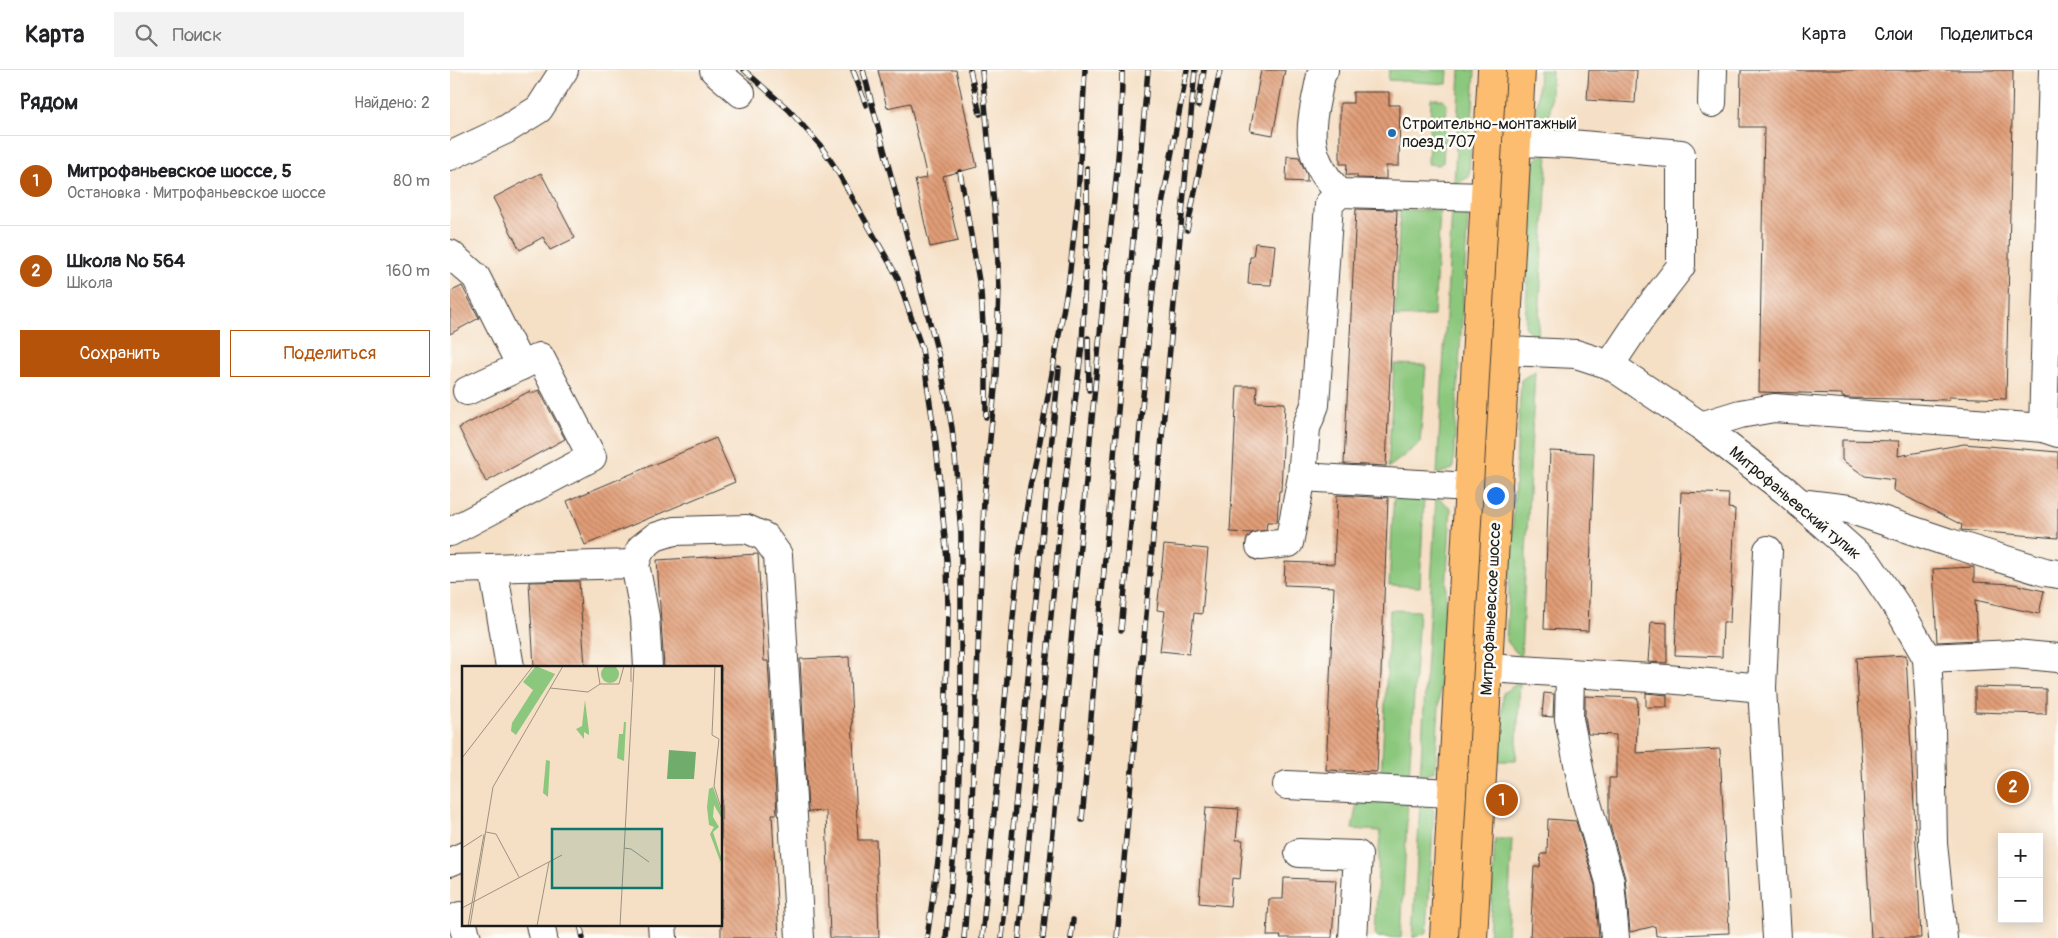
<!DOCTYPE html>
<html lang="ru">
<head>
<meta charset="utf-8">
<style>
	body { margin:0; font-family:Pangolin,sans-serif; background:#f2f2f2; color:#202124 }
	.controls { position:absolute; right:15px; bottom:15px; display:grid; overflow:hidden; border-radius:0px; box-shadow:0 2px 12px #0003 }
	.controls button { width:45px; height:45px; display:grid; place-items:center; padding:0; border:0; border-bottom:1px solid #e0e0e0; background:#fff; color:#202124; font:25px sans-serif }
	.you { position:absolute; left:1045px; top:425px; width:18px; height:18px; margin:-12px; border:4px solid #fff; border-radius:50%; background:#1a73e8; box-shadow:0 0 0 8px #1a73e833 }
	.badge { display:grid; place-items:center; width:32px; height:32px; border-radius:50%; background:#b45309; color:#fff; font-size:16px; font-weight:700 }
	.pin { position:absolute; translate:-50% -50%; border:2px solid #fff; box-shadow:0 1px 5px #0006 }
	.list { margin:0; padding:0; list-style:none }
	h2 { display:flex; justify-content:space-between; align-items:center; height:65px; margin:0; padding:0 20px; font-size:21px }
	h2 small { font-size:16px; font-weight:400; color:#757577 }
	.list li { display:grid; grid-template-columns:32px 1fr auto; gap:15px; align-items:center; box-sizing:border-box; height:90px; padding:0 20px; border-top:1px solid #e0e0e0 }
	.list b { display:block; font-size:19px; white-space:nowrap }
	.list p { margin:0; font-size:16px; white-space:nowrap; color:#757577 }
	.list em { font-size:16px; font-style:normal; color:#757577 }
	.actions { display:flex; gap:10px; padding:15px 20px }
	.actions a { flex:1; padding:11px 0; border:1px solid #b45309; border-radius:0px; text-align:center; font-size:18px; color:#b45309 }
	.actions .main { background:#b45309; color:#fff }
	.icon { flex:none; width:28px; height:28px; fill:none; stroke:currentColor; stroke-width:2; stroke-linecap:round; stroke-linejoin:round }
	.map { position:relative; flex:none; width:1608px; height:868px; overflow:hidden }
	header { display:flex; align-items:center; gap:30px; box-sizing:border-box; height:70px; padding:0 25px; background:#fff; border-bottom:1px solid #e0e0e0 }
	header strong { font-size:24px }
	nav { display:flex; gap:28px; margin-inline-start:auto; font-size:18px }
	.search { width:350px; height:45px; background:#f2f2f2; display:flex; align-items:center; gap:12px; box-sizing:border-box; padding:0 18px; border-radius:0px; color:#757577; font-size:19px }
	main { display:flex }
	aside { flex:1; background:#fff }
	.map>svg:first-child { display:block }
	.grass { fill:#8bc77d; stroke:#54724c }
	.building { fill:url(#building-back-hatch) }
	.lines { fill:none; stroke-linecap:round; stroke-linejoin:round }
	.minor-casing { stroke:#3d3935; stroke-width:30 }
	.major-casing { stroke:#3d3935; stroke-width:30 }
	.minor { stroke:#fff; stroke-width:28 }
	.major { stroke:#fcbd6f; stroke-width:28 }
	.rail-casing { stroke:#1c1c1c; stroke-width:5.5 }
	.rail { stroke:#fdfcf7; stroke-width:4; stroke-dasharray:11; stroke-linecap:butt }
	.poi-dot { fill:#1f6fb2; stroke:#fdfcf7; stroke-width:2 }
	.labels { text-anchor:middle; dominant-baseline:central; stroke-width:5; stroke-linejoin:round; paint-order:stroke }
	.poi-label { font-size:16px; fill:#1c1c1c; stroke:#fdfcf7; text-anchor:start }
	.street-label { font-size:16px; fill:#1c1c1c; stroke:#fdfcf7 }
	.inset-road { fill:none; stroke:#9e9181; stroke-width:1 }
	.view { fill:#0f766e; fill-opacity:0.15; stroke:#0f766e; stroke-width:2.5 }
	.inset-edge { fill:none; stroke:#1c1c1c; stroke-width:2.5 }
</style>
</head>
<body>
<header>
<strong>Карта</strong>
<div class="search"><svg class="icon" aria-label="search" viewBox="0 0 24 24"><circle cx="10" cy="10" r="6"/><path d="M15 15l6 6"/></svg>Поиск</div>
<nav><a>Карта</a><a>Слои</a><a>Поделиться</a></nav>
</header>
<main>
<aside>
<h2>Рядом<small>Найдено: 2</small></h2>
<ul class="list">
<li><span class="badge">1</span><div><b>Митрофаньевское шоссе, 5</b><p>Остановка · Митрофаньевское шоссе</p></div><em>80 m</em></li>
<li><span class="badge">2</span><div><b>Школа № 564</b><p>Школа</p></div><em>160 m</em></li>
</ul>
<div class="actions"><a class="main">Сохранить</a><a>Поделиться</a></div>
</aside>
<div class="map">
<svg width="1608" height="868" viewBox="0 0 1608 868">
	<defs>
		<pattern id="building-back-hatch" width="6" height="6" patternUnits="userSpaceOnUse" patternTransform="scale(1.25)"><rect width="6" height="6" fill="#e19d77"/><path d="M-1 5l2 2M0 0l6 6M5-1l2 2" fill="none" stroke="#b67f61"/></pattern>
	</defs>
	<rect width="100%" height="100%" fill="#fdfcf7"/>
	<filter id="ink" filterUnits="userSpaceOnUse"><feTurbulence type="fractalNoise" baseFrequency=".02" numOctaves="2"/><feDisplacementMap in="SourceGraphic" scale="10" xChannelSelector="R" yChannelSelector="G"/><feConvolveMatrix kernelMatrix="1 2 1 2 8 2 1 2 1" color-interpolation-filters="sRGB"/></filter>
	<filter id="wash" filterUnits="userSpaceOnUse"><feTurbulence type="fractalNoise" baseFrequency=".0096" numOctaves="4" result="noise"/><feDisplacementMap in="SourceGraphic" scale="20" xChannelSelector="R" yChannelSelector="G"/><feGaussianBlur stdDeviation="1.12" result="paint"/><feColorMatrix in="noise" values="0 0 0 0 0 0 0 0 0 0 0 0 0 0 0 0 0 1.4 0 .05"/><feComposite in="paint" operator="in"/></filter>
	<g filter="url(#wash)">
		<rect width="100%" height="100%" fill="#f5dfc5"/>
		<!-- grass -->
		<g class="grass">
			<path d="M 939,0 L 998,0 L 997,14 L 938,10 Z"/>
			<path d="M 1010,0 L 1025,0 L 1019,107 L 1004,115 Z"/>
			<path d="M 1089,0 L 1102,0 L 1099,63 L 1086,52 Z"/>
			<path d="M 981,28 L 994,30 L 997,34 L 993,92 L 989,95 L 978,94 Z"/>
			<path d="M 1098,82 L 1088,269 L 1075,258 L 1083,91 Z"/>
			<path d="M 950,140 L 990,140 L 984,246 L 945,247 Z"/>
			<path d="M 1002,140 L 1018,145 L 1003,399 L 987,404 Z"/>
			<path d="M 944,294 L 976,295 L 970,373 L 938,398 Z"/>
			<path d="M 1085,301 L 1071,586 L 1069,586 L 1056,570 L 1071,310 Z"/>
			<path d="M 944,421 L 974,427 L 970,517 L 939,515 Z"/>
			<path d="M 986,427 L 1001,438 L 985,701 L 970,707 Z"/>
			<path d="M 940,540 L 969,541 L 959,708 L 931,707 Z"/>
			<path d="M 1068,613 L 1070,613 L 1066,691 L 1049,691 L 1053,623 Z"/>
			<path d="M 908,727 L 958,730 L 951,868 L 928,867 L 925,864 L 930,761 L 902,759 Z"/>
			<path d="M 970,731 L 984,740 L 977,862 L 963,868 Z"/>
			<path d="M 1045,769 L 1062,769 L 1057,868 L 1039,868 Z"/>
		</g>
		<g id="blocks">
			<!-- building -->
			<g class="building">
				<path d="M 428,0 L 506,0 L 527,97 L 493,106 L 508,171 L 480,177 L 465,110 L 477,108 L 460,33 L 437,38 Z"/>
				<path d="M 811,0 L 835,0 L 823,65 L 800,61 Z"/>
				<path d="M 1139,0 L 1187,0 L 1185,33 L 1137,30 Z"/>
				<path d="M 1291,0 L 1563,0 L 1556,329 L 1499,327 L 1499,330 L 1399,328 L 1392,327 L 1392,324 L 1309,322 L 1314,57 L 1290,57 Z"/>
				<path d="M 903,22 L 939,22 L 939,35 L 950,35 L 949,96 L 936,96 L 936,109 L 907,108 L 907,105 L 896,105 L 897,94 L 890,94 L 890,33 L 903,33 Z"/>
				<path d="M 837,86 L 849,87 L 857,105 L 857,112 L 836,111 Z"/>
				<path d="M 91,103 L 125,168 L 100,180 L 93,167 L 70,180 L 43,128 Z"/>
				<path d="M 906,139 L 947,140 L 936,396 L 894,394 Z"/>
				<path d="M 805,173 L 825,175 L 821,215 L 798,214 L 800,187 L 803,187 Z"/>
				<path d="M 12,216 L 29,248 L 0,264 L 0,222 Z"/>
				<path d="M 787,316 L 807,316 L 806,332 L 835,333 L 831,421 L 829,421 L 827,452 L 817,452 L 816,460 L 801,463 L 780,462 Z"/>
				<path d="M 89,320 L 115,369 L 36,412 L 9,358 L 80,321 L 81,324 Z"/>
				<path d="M 266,368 L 285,412 L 135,475 L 117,431 Z"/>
				<path d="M 1392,370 L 1449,371 L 1448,386 L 1514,374 L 1608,382 L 1608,468 L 1511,460 L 1512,455 L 1443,420 L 1444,410 L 1415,406 L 1392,390 Z"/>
				<path d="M 1100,381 L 1144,383 L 1138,561 L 1094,559 Z"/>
				<path d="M 1231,422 L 1279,424 L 1278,438 L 1285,439 L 1280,552 L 1273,552 L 1272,587 L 1225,585 Z"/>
				<path d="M 887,425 L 938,428 L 927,702 L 876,700 L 884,517 L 834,515 L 835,492 L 884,494 Z"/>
				<path d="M 714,475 L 758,479 L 752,544 L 744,543 L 739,584 L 710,581 L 715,541 L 707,540 Z"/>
				<path d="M 308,484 L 314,591 L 318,591 L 327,744 L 322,744 L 329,868 L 271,868 L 271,597 L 214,597 L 207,490 Z"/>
				<path d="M 1524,497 L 1524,512 L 1563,514 L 1594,521 L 1589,544 L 1525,530 L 1527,570 L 1487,572 L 1483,499 Z"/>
				<path d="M 129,511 L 135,597 L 84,597 L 79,512 Z"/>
				<path d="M 1201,552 L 1217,553 L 1217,593 L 1198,592 Z"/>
				<path d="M 1456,585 L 1471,868 L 1421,868 L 1406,588 Z"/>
				<path d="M 399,587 L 408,770 L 426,770 L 429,868 L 380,868 L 376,741 L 358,742 L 350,589 Z"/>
				<path d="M 1525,617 L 1596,619 L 1596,644 L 1525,642 Z"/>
				<path d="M 1094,623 L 1104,624 L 1103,647 L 1092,646 Z"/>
				<path d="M 1196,623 L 1217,625 L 1217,637 L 1196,637 Z"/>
				<path d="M 1135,626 L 1188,628 L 1186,683 L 1270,679 L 1279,863 L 1206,866 L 1205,856 L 1180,862 L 1175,808 L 1159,752 L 1159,708 L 1166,708 L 1166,665 L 1138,664 L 1135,648 Z"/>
				<path d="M 756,737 L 789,739 L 786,770 L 793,770 L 790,809 L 782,808 L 780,836 L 749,833 Z"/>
				<path d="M 1098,749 L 1126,751 L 1145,815 L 1149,868 L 1080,868 L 1084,797 L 1090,797 L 1091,784 L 1097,784 Z"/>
				<path d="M 834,808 L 886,810 L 882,868 L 830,868 L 831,866 L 817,866 L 819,829 L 833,829 Z"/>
			</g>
		</g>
	</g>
	<g filter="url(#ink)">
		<use href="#blocks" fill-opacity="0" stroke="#3d3935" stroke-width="1"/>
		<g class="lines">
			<!-- minor casing -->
			<g class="minor-casing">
				<g id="minor">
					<path d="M 264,0 L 291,23"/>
					<path d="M 874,0 L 871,5 C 861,55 850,82 890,123 L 1035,127"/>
					<path d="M 1262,33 L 1263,0"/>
					<path d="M 1067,72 L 1121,74 L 1231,84 L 1231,196 L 1192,247 L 1160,295"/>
					<path d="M 0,86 L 55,60 L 89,39 L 114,0"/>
					<path d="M 0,184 L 26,207 L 71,296"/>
					<path d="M 1056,281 L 1126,284 L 1160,295 L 1251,356 L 1336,421 L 1418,494 L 1450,541 L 1477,588 L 1481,659 L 1483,774 L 1493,868"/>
					<path d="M 1251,356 L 1290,344 L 1324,338 L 1593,358 L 1608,363"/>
					<path d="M 1593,358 L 1603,0"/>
					<path d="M 852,407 L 1019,417"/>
					<path d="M 1349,433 L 1399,439 L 1497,472 L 1595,502 L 1608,504"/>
					<path d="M 0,462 L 142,387 L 90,287 L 17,321"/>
					<path d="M 810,476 L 839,473 L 852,407 L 856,358 L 865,335 L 879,134 L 890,123"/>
					<path d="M 43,498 L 60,597"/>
					<path d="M 0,499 L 185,494"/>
					<path d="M 1477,588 L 1565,584 L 1608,588"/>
					<path d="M 198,597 L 195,547 L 185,494 L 191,478 L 205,467 L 224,461 L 297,459 L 315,467 L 328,485 L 350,868"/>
					<path d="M 1038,598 L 1217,609 L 1312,618 L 1327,868"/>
					<path d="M 1120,604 L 1119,649 L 1134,723 L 1160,812 L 1165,868"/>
					<path d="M 1312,618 L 1318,480"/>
					<path d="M 837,715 L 1002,723"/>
					<path d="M 849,783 L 908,785 L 903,868"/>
					<path d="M 0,792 L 14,786"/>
					<path d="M 10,846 L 17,868"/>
					<path d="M 90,854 L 93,868"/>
					<path d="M 212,854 L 213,868"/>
				</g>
			</g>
			<!-- major casing -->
			<g class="major-casing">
				<g id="major">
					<path d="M 994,868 L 1042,0"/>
					<path d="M 1023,868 L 1071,0"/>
				</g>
			</g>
			<!-- minor -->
			<use href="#minor" class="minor"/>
			<!-- major -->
			<use href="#major" class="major"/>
			<!-- rail casing -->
			<g class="rail-casing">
				<g id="rail">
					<path d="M 294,0 L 339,40 L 370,75 L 383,94 L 447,206 L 472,279 L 486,374 L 497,490 L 498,541 L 493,738 L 489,784 L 477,868"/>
					<path d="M 403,0 L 416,35"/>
					<path d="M 413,0 L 489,287 L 502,358 L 505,386 L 511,464 L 511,631 L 508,739 L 496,868"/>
					<path d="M 520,0 L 530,44"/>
					<path d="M 748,36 L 754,0"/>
					<path d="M 637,98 L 637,173"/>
					<path d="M 510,102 L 531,222 L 536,307 L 536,347"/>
					<path d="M 737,160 L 770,0"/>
					<path d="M 638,268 L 639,320"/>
					<path d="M 671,560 L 710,146 L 737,0"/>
					<path d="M 632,750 L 698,0"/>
					<path d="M 130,854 L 133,868"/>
					<path d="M 514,868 L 519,808 L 534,430 L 546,308 L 549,219 L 547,169 L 532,0"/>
					<path d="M 532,868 L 569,486 L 580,417 L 589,376 L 619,209 L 628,128 L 635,0"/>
					<path d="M 552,868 L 609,298"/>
					<path d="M 569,868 L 610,455 L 632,275 L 637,166"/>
					<path d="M 593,868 L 658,179 C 666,119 672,60 672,0"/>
					<path d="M 621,868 L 623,850"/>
					<path d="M 667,868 L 745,0"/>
				</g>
			</g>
			<!-- rail -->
			<use href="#rail" class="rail"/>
		</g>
	</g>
	<!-- markers -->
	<circle class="poi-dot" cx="942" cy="63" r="5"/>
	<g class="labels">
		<!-- poi labels -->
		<g class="poi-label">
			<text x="952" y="54">Строительно-монтажный<tspan x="952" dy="18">поезд 707</tspan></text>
		</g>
		<!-- street labels -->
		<g class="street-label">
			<text transform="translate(1345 433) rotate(40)">Митрофаньевский тупик</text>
			<text transform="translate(1041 539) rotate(-87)">Митрофаньевское шоссе</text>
		</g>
	</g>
	<!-- overview -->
	<g transform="translate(12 596)">
		<rect width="260" height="260" fill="#f5dfc5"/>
		<path d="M 74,0 L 93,8 L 54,69 L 49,65 L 50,57 L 71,24 L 61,16 ZM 123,34 L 127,66 L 127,69 L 122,66 L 122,73 L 114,63 L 120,60 ZM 162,56 L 164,56 L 162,95 L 155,92 L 157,68 L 161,68 ZM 84,94 L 88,95 L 86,131 L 81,127 ZM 251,121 L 260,147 L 260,153 L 252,139 L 251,151 L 257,161 L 251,166 L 260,194 L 256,197 L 258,195 L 248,168 L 252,161 L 247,159 L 245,141 L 247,123 Z" fill="#8bc77d"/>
		<path d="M 207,84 L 234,86 L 232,113 L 205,113 Z" fill="#70ac6c"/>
		<path d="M139 8a9 9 0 1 1 18 0a9 9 0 1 1-18 0Z" fill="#8bc77d"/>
		<path class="inset-road" d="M 135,0 L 138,18M 253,0 L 250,69 L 257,73 L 252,120 L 260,145M 169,16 L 169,0M 138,18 L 157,18 L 162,0M 88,22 L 126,26 L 138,18M 0,92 L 71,0M 24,166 L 34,168 L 57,211M 0,182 L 20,169M 162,182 L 169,183 L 187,196M 0,242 L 100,189M 6,260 L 22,168M 8,260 L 31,121 L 101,0M 75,260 L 87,196M 158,260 L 172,0"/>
		<path class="view" d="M 90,163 L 200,163 L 200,222 L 90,222 Z"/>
		<rect width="260" height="260" class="inset-edge"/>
	</g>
</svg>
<div class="controls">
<button>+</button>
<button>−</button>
</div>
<div class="you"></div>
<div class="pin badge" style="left:1052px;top:730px">1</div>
<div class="pin badge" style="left:1563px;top:717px">2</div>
</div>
</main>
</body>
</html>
